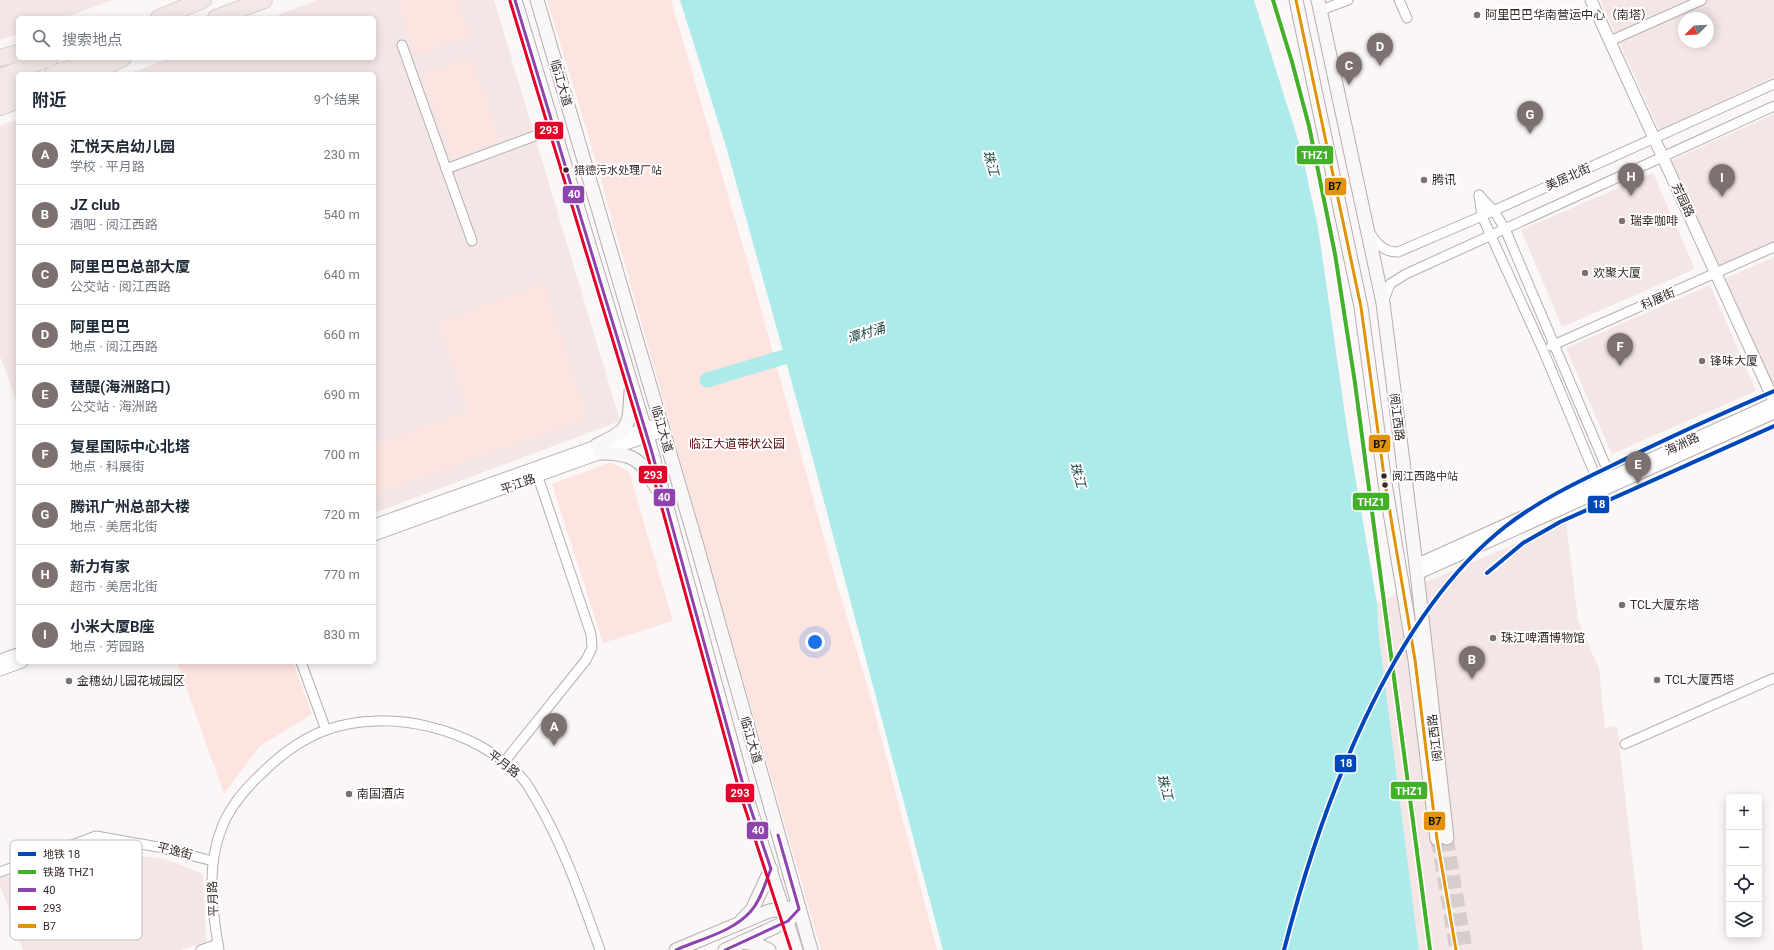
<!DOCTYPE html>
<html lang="zh">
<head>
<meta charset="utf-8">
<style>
	body { margin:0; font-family:Roboto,"Noto Sans SC",sans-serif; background:#f2f2f3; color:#1f2937 }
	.controls { position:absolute; right:12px; bottom:12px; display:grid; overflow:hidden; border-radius:6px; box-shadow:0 2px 10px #0003 }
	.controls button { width:36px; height:36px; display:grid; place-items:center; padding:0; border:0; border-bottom:1px solid #e0e1e3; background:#fff; color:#1f2937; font:20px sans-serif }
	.compass { position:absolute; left:1678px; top:12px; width:36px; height:36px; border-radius:50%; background:#fff; box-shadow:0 2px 10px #0003; rotate:246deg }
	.you { position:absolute; left:815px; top:642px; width:14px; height:14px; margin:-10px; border:3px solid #fff; border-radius:50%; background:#1a73e8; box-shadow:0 0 0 6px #1a73e833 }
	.badge { display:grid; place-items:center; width:26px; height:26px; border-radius:50%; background:#7d7170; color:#fff; font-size:13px; font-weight:700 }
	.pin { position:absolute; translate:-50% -33px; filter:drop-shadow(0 1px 2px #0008) }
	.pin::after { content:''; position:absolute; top:21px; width:14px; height:12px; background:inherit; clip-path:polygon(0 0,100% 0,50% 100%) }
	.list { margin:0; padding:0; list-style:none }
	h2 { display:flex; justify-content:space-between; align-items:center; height:52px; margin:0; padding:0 16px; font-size:17px }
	h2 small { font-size:13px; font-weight:400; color:#747a83 }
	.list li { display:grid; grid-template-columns:26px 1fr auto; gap:12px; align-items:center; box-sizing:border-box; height:60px; padding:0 16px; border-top:1px solid #e0e1e3 }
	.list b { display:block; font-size:15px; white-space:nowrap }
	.list p { margin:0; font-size:13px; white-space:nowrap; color:#747a83 }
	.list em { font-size:13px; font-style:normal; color:#747a83 }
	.icon { flex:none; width:22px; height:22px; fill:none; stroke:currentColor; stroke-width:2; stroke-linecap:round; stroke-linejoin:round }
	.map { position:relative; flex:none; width:1774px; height:950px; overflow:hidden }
	.search { position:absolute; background:#fff; box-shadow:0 2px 10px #0003; left:16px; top:16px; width:360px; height:44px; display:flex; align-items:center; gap:10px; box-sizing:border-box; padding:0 14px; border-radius:6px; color:#747a83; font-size:15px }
	.panel { position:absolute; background:#fff; box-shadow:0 2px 10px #0003; left:16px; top:72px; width:360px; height:592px; border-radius:6px }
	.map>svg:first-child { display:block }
	.built { fill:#f3e6e5; fill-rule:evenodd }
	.green { fill:#fee4e1 }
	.water { fill:#adebeb }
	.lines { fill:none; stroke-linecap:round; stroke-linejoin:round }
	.river { stroke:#adebeb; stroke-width:15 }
	.secondary-tunnel { stroke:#d5cecd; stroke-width:13; stroke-dasharray:13 6; stroke-linecap:butt }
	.minor-casing { stroke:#b7aeae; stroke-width:11 }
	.tertiary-casing { stroke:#b7aeae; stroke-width:13 }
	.secondary-casing { stroke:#b7aeae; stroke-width:15 }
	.motorway-casing { stroke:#d6d1d1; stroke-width:18 }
	.minor { stroke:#fffefe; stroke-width:9 }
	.tertiary { stroke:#fffefe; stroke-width:11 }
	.secondary { stroke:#faf7f7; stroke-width:13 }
	.motorway { stroke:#f3e8e6; stroke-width:16 }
	.bus-1-casing { stroke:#fff; stroke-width:6 }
	.bus-2-casing { stroke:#fff; stroke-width:6 }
	.bus-3-casing { stroke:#fff; stroke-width:6 }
	.bus-1 { stroke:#8e44ad; stroke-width:3 }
	.bus-2 { stroke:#e4002b; stroke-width:3 }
	.bus-3 { stroke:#e19206; stroke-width:3 }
	.rail-1-casing { stroke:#fff; stroke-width:7 }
	.rail-1 { stroke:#43b02a; stroke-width:4 }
	.metro-1-casing { stroke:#fff; stroke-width:7 }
	.metro-1 { stroke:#0047ba; stroke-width:4 }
	.poi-dot { fill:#7d7170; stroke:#fff; stroke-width:1.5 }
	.bus-dot { fill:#382927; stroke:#fff; stroke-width:1.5 }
	.labels { text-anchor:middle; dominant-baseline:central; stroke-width:4; stroke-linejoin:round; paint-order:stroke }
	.bus-label { font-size:11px; fill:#382927; stroke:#fff; text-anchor:start }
	.poi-label { font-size:12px; fill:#382927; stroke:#fff; text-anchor:start }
	.street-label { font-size:12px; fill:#382927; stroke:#fff }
	.park-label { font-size:12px; fill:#5b0407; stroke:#fff }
	.water-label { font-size:13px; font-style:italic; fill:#133e3f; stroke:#fff }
	.key { fill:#fff; stroke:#c3bfbe; stroke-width:1 }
	.key-label { font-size:11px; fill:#382927 }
	.line-badge { stroke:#fff; stroke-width:1.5 }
	.badge-label { font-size:11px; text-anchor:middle; font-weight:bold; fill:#fff }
	.pale-badge-label { font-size:11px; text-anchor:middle; font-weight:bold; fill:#111 }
</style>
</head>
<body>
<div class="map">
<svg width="1774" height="950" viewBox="0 0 1774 950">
	<rect width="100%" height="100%" fill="#fcf7f7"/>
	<!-- built -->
	<g class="built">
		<path d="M 0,0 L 113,0 L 63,18 L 18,18 L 18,34 L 0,40 Z"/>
		<path d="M 317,0 L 494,0 L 620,421 L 374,513 L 374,74 L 129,74 L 170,58 L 374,58 L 374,18 L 271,18 Z"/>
		<path d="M 1600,0 L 1774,0 L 1774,77 L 1659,130 ZM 1684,18 L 1708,18 L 1708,42 L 1684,42 Z"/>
		<path d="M 1774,114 L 1774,242 L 1718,267 L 1670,161 Z"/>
		<path d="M 18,119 L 18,406 L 0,356 L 0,126 Z"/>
		<path d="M 1653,173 L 1695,269 L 1562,327 L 1521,230 Z"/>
		<path d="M 1774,257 L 1774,384 L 1771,385 L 1724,279 Z"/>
		<path d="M 1710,285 L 1756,391 L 1612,454 L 1566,348 Z"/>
		<path d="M 1566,522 L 1578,620 L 1599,669 L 1605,728 L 1617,726 L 1643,950 L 1419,950 L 1379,637 L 1377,603 Z"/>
		<path d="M 95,850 L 165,859 L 203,874 L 206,942 L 181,950 L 23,950 L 0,885 L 0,878 Z"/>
	</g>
	<!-- green -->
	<g class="green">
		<path d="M 408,0 L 457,0 L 470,35 L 416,54 L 398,4 Z"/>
		<path d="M 547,0 L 671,0 L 756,291 L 834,574 L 870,695 L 937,950 L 821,950 L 709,562 L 592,148 Z"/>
		<path d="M 471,58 L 500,140 L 453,157 L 423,75 Z"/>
		<path d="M 544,284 L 587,418 L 374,494 L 374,446 L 469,411 L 439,323 Z"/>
		<path d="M 611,462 L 629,472 L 673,621 L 603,643 L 552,484 Z"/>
		<path d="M 177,662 L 293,662 L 312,714 L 260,746 L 224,794 Z"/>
	</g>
	<!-- water -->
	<path class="water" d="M 680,0 L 1254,0 L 1301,149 L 1318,227 L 1348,435 L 1377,603 L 1379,637 L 1419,950 L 943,950 L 808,441 L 727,150 Z"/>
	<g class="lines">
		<!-- river -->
		<path class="river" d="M 707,380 L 804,351"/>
		<!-- secondary-tunnel -->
		<g class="secondary-tunnel">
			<path d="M 1447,838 L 1466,950"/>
			<path d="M 1437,839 L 1456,950"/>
		</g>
		<!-- minor casing -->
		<g class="minor-casing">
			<g id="minor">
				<path d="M 1399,0 L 1407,18"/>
				<path d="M 1321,10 L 1348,0"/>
				<path d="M 1610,41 L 1702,0"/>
				<path d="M 402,45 L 472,241"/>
				<path d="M 446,169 L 540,134"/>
				<path d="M 1479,195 L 1494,211 L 1505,229 L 1613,483"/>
				<path d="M 1479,195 L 1482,216 L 1543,350 L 1601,489"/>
				<path d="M 1370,233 C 1377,244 1384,252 1398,252 L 1482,216 L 1774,84"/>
				<path d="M 1383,302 L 1390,284 L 1406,274 L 1774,106"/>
				<path d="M 1551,346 L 1774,247"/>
				<path d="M 301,662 L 326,730"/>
				<path d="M 1625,744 L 1774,678"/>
				<path d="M 505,761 L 586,660 L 592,648 L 591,634 L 538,477"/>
				<path d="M 0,872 L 96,836 L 158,847 L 213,861"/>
				<path d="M 201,950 L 218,944"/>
				<path d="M 219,950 C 212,909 206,867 222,827 C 230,807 244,790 260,775 C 278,757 301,739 326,730 C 389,707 477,729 522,778 C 528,784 532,793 537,801 C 564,847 582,900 600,950"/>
			</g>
		</g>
		<!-- tertiary casing -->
		<g class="tertiary-casing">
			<g id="tertiary">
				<path d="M 1591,0 L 1774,401"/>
				<path d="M 374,525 L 652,426"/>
				<path d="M 374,535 L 662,431"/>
				<path d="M 1416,565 L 1774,403"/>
				<path d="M 1417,574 L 1774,413"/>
				<path d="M 0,660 L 18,654"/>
				<path d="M 0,670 L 22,662"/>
			</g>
		</g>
		<!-- secondary casing -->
		<g class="secondary-casing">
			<g id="secondary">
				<path d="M 515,0 L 651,449 L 745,792 L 796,950"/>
				<path d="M 537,0 L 697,546 L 811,950"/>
				<path d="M 1296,0 L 1361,307 L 1385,483 L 1415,660 L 1437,839"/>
				<path d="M 1318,0 L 1383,303 L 1416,565 L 1447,838"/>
				<path d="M 597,445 C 630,429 629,428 631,391"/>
				<path d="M 601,453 C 632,453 642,459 656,487"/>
				<path d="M 742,920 L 752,910 L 771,869"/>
				<path d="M 742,942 L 756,944 L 769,950"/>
				<path d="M 676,950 L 769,911 L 791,908"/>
				<path d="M 725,950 L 788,921 L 794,914"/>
			</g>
		</g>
		<!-- motorway casing -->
		<g class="motorway-casing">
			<g id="motorway">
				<path d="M 159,18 L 203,0"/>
				<path d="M 216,18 L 264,0"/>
				<path d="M 0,58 L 18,53"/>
				<path d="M 97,71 L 123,58"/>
				<path d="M 53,74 L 106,58"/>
				<path d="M 0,77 L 50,58"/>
				<path d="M 0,93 L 18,86"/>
				<path d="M 0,107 L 18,100"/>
			</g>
		</g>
		<!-- minor -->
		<use href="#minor" class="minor"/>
		<!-- tertiary -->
		<use href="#tertiary" class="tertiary"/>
		<!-- secondary -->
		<use href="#secondary" class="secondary"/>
		<!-- motorway -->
		<use href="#motorway" class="motorway"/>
		<!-- bus-1 casing -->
		<g class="bus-1-casing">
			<g id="bus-1">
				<path d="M 515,0 L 651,449 L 745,792 L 771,869 C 765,883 761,900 751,911 C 733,932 700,939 676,950"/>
				<path d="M 725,950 L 788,921 L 799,909 L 778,835"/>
			</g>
		</g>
		<!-- bus-2 casing -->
		<g class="bus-2-casing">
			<path id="bus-2" d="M 510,1 L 646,450 L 740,793 L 791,950"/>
		</g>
		<!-- bus-3 casing -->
		<g class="bus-3-casing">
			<path id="bus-3" d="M 1296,0 L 1361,307 L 1385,483 L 1415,660 L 1437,839 L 1456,950"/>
		</g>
		<!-- bus-1 -->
		<use href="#bus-1" class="bus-1"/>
		<!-- bus-2 -->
		<use href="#bus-2" class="bus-2"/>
		<!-- bus-3 -->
		<use href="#bus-3" class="bus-3"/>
		<!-- rail-1 casing -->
		<g class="rail-1-casing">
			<path id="rail-1" d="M 1273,0 L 1292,62 L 1309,126 L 1335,254 L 1355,383 L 1430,950"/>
		</g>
		<!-- rail-1 -->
		<use href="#rail-1" class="rail-1"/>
		<!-- metro-1 casing -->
		<g class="metro-1-casing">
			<g id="metro-1">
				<path d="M 1487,573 L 1523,543 L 1560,522 L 1774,426"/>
				<path d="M 1284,950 C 1320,810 1389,617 1506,526 C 1537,502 1573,484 1609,467 C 1663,440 1718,415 1774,391"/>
			</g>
		</g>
		<!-- metro-1 -->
		<use href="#metro-1" class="metro-1"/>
	</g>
	<!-- markers -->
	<g class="poi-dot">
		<circle cx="1477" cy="15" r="4"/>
		<circle cx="1424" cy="180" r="4"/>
		<circle cx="1622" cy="221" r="4"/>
		<circle cx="1585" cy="273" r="4"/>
		<circle cx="1702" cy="361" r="4"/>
		<circle cx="1622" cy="605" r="4"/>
		<circle cx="1493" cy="638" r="4"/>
		<circle cx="1657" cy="680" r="4"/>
		<circle cx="69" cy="681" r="4"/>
		<circle cx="349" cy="794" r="4"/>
	</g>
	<g class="bus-dot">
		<circle cx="566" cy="170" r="3.5"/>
		<circle cx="1384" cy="476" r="3.5"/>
		<circle cx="1385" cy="485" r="3.5"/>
	</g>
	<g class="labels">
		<!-- bus labels -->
		<g class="bus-label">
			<text x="574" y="170">猎德污水处理厂站</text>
			<text x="1392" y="476">阅江西路中站</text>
		</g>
		<!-- poi labels -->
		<g class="poi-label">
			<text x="1485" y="15">阿里巴巴华南营运中心（南塔）</text>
			<text x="1432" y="180">腾讯</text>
			<text x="1630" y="221">瑞幸咖啡</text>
			<text x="1593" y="273">欢聚大厦</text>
			<text x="1710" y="361">锋味大厦</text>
			<text x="1630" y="605">TCL大厦东塔</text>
			<text x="1501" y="638">珠江啤酒博物馆</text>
			<text x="1665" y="680">TCL大厦西塔</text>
			<text x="77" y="681">金穗幼儿园花城园区</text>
			<text x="357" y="794">南国酒店</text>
		</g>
		<!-- street labels -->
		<g class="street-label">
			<text transform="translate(561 83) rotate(74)">临江大道</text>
			<text transform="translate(1568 177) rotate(-24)">美居北街</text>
			<text transform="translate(1683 200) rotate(65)">芳园路</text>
			<text transform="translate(1658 299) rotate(-24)">科展街</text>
			<text transform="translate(1397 417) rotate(83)">阅江西路</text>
			<text transform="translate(662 429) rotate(74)">临江大道</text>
			<text transform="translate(1682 444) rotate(-25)">海洲路</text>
			<text transform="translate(518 484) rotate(-20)">平江路</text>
			<text transform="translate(1435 738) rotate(-97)">阅江西路</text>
			<text transform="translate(751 740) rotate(74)">临江大道</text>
			<text transform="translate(504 764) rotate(38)">平月路</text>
			<text transform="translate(175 851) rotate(14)">平逸街</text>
			<text transform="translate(213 899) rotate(-92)">平月路</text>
		</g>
		<!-- park labels -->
		<g class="park-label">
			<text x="737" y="444">临江大道带状公园</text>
		</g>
		<!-- water labels -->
		<g class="water-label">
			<text transform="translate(991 163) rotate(74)">珠江</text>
			<text transform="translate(866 333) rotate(-17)">潭村涌</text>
			<text transform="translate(1078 475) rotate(74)">珠江</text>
			<text transform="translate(1165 787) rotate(74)">珠江</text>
		</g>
	</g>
	<!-- legend -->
	<rect x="10" y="840" width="132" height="100" rx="6" class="key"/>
	<rect x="18" y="852" width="18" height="4" fill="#0047ba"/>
	<rect x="18" y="870" width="18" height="4" fill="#43b02a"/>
	<rect x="18" y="888" width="18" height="4" fill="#8e44ad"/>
	<rect x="18" y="906" width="18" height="4" fill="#e4002b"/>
	<rect x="18" y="924" width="18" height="4" fill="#e19206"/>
	<g class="key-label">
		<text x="43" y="858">地铁 18</text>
		<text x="43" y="876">铁路 THZ1</text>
		<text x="43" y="894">40</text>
		<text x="43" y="912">293</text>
		<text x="43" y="930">B7</text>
	</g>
	<g class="line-badge">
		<rect x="534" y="121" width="30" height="19" rx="4" fill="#e4002b"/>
		<rect x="1296" y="145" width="38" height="20" rx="4" fill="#43b02a"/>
		<rect x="1324" y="177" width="23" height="19" rx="4" fill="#e19206"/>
		<rect x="562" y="185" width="23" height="19" rx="4" fill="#8e44ad"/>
		<rect x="1368" y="434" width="23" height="19" rx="4" fill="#e19206"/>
		<rect x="638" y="465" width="30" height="19" rx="4" fill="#e4002b"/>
		<rect x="653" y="488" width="23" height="19" rx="4" fill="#8e44ad"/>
		<rect x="1352" y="492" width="38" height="19" rx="4" fill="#43b02a"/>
		<rect x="1587" y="495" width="23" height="19" rx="4" fill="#0047ba"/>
		<rect x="1334" y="754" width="23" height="19" rx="4" fill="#0047ba"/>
		<rect x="1390" y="781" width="38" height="19" rx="4" fill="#43b02a"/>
		<rect x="725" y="783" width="30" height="20" rx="4" fill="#e4002b"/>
		<rect x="1423" y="811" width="23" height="20" rx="4" fill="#e19206"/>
		<rect x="746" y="821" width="23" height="19" rx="4" fill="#8e44ad"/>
	</g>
	<g class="badge-label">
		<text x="549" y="134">293</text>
		<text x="1315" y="159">THZ1</text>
		<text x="574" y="198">40</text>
		<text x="653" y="479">293</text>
		<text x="664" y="501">40</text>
		<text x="1371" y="506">THZ1</text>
		<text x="1599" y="508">18</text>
		<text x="1346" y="767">18</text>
		<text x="1409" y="795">THZ1</text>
		<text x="740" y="797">293</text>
		<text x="758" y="834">40</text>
	</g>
	<g class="pale-badge-label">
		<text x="1335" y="190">B7</text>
		<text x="1380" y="448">B7</text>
		<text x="1435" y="825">B7</text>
	</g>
</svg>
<div class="controls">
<button>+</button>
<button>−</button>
<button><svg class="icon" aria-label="locate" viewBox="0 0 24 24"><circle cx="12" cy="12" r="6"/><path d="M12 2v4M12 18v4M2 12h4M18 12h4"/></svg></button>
<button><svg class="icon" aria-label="layers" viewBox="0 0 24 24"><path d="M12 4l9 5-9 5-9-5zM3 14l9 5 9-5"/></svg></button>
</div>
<svg class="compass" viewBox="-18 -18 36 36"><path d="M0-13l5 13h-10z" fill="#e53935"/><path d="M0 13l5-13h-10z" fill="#747a83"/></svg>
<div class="you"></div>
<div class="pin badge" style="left:554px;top:746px">A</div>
<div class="pin badge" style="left:1472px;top:679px">B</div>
<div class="pin badge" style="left:1349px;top:85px">C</div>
<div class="pin badge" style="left:1380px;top:66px">D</div>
<div class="pin badge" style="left:1638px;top:484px">E</div>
<div class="pin badge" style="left:1620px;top:366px">F</div>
<div class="pin badge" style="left:1530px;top:134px">G</div>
<div class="pin badge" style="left:1631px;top:196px">H</div>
<div class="pin badge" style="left:1722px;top:197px">I</div>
<div class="search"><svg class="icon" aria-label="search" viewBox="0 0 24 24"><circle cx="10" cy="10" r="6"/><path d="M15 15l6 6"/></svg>搜索地点</div>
<section class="panel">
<h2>附近<small>9个结果</small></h2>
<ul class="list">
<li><span class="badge">A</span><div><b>汇悦天启幼儿园</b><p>学校 · 平月路</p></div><em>230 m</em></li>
<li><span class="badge">B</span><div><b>JZ club</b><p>酒吧 · 阅江西路</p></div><em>540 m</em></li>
<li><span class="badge">C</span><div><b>阿里巴巴总部大厦</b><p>公交站 · 阅江西路</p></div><em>640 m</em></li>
<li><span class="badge">D</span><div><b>阿里巴巴</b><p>地点 · 阅江西路</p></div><em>660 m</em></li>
<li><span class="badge">E</span><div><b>琶醍(海洲路口)</b><p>公交站 · 海洲路</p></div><em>690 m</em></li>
<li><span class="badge">F</span><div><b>复星国际中心北塔</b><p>地点 · 科展街</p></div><em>700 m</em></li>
<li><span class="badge">G</span><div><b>腾讯广州总部大楼</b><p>地点 · 美居北街</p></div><em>720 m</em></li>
<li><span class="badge">H</span><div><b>新力有家</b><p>超市 · 美居北街</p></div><em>770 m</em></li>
<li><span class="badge">I</span><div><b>小米大厦B座</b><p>地点 · 芳园路</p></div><em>830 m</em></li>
</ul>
</section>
</div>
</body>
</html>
